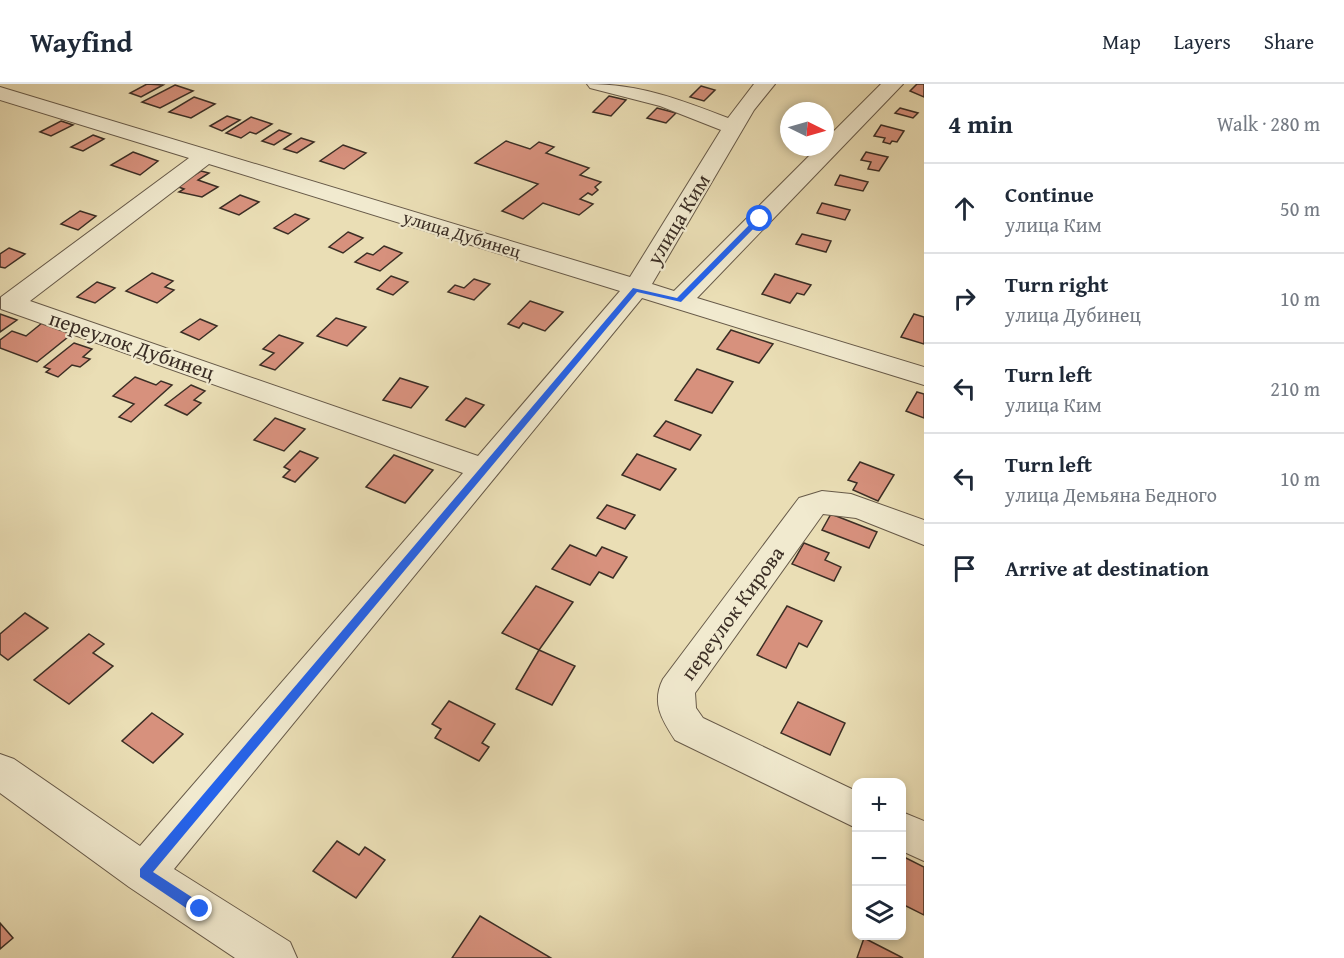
<!DOCTYPE html>
<html lang="en">
<head>
<meta charset="utf-8">
<style>
	body { margin:0; font-family:"Gentium Book Plus",serif; background:#f2f2f3; color:#1f2937 }
	.controls { position:absolute; right:18px; bottom:18px; display:grid; overflow:hidden; border-radius:12px; box-shadow:0 3px 9px #0003 }
	.controls button { width:54px; height:54px; display:grid; place-items:center; padding:0; border:0; border-bottom:2px solid #e0e1e3; background:#fff; color:#1f2937; font:30px sans-serif }
	.compass { position:absolute; left:780px; top:18px; width:54px; height:54px; border-radius:50%; background:#fff; box-shadow:0 3px 9px #0003; rotate:95deg }
	.stop { position:absolute; width:18px; height:18px; margin:-14px; border:4px solid #2563eb; border-radius:50%; background:#fff }
	.stop.end { background:#2563eb; border-color:#fff; box-shadow:0 2px 6px #0008 }
	.list { margin:0; padding:0; list-style:none }
	h2 { display:flex; justify-content:space-between; align-items:center; height:78px; margin:0; padding:0 24px; font-size:26px }
	h2 small { font-size:20px; font-weight:400; color:#747a83 }
	.list li { display:grid; grid-template-columns:39px 1fr auto; gap:18px; align-items:center; box-sizing:border-box; height:90px; padding:0 24px; border-top:2px solid #e0e1e3 }
	.list b { display:block; font-size:22px; white-space:nowrap }
	.list p { margin:0; font-size:20px; white-space:nowrap; color:#747a83 }
	.list em { font-size:20px; font-style:normal; color:#747a83 }
	.icon { flex:none; width:33px; height:33px; fill:none; stroke:currentColor; stroke-width:2; stroke-linecap:round; stroke-linejoin:round }
	.map { position:relative; flex:none; width:924px; height:874px; overflow:hidden }
	header { display:flex; align-items:center; gap:36px; box-sizing:border-box; height:84px; padding:0 30px; background:#fff; border-bottom:2px solid #e0e1e3 }
	header strong { font-size:28px }
	nav { display:flex; gap:33px; margin-inline-start:auto; font-size:21px }
	main { display:flex }
	aside { flex:1; background:#fff }
	.map>svg:first-child { display:block }
	.building { fill:#d7917d; stroke:#3b2e25; stroke-width:1.5 }
	.lines { fill:none; stroke-linecap:round; stroke-linejoin:round }
	.street-casing { stroke:#675a49; stroke-width:2 }
	.street { fill:#f1eacf; fill-rule:evenodd }
	.route { fill:#2563eb }
	.labels { text-anchor:middle; dominant-baseline:central; stroke-width:4.5; stroke-linejoin:round; paint-order:stroke }
	.far-street-label { font-size:18px; fill:#3b2e25; stroke:#f1eacf }
	.street-label { font-size:21px; fill:#3b2e25; stroke:#f1eacf }
</style>
</head>
<body>
<header>
<strong>Wayfind</strong>
<nav><a>Map</a><a>Layers</a><a>Share</a></nav>
</header>
<main>
<div class="map">
<svg width="924" height="874" viewBox="0 0 924 874">
	<rect width="100%" height="100%" fill="#eadeb5"/>
	<filter id="stains"><feTurbulence type="fractalNoise" baseFrequency=".00333" numOctaves="4"/><feColorMatrix values="0 0 0 0 .2 0 0 0 0 .09 0 0 0 0 .02 0 0 0 .5 -.17"/></filter>
	<radialGradient id="worn" r=".72"><stop offset=".6" stop-color="#630" stop-opacity="0"/><stop offset="1" stop-color="#630" stop-opacity=".3"/></radialGradient>
	<!-- building -->
	<g class="building">
		<path d="M 147,0 L 163,1 L 141,13 L 130,9 Z"/>
		<path d="M 917,0 L 924,0 L 924,13 L 910,7 Z"/>
		<path d="M 175,1 L 193,7 L 160,24 L 142,18 Z"/>
		<path d="M 701,2 L 715,6 L 704,17 L 690,13 Z"/>
		<path d="M 609,12 L 626,16 L 611,32 L 593,28 Z"/>
		<path d="M 194,13 L 215,20 L 191,34 L 169,28 Z"/>
		<path d="M 657,24 L 676,29 L 666,39 L 647,34 Z"/>
		<path d="M 900,24 L 918,29 L 913,34 L 895,29 Z"/>
		<path d="M 227,32 L 240,36 L 222,47 L 210,42 Z"/>
		<path d="M 251,33 L 272,40 L 256,50 L 250,48 L 241,54 L 226,49 Z"/>
		<path d="M 61,37 L 73,41 L 51,52 L 40,48 Z"/>
		<path d="M 881,41 L 904,47 L 897,58 L 892,57 L 890,60 L 883,58 L 885,54 L 874,52 Z"/>
		<path d="M 279,46 L 291,50 L 274,61 L 262,57 Z"/>
		<path d="M 93,51 L 104,55 L 83,67 L 71,63 Z"/>
		<path d="M 301,54 L 314,58 L 297,69 L 284,65 Z"/>
		<path d="M 506,57 L 530,65 L 539,58 L 554,63 L 546,69 L 589,84 L 580,91 L 601,98 L 595,103 L 598,106 L 592,111 L 588,109 L 580,115 L 593,120 L 579,131 L 543,119 L 523,135 L 502,127 L 538,100 L 475,79 Z"/>
		<path d="M 343,61 L 366,69 L 344,85 L 320,77 Z"/>
		<path d="M 133,68 L 158,77 L 140,91 L 111,81 Z"/>
		<path d="M 866,68 L 888,73 L 879,87 L 868,85 L 871,78 L 861,76 Z"/>
		<path d="M 201,87 L 209,89 L 198,96 L 218,103 L 202,113 L 179,108 L 184,105 L 176,102 Z"/>
		<path d="M 840,91 L 868,98 L 863,107 L 835,101 Z"/>
		<path d="M 240,111 L 259,118 L 239,131 L 220,124 Z"/>
		<path d="M 822,119 L 850,126 L 845,136 L 817,129 Z"/>
		<path d="M 80,127 L 96,132 L 78,146 L 61,140 Z"/>
		<path d="M 295,130 L 309,135 L 288,150 L 274,144 Z"/>
		<path d="M 348,148 L 363,154 L 343,169 L 329,163 Z"/>
		<path d="M 802,150 L 831,157 L 826,168 L 796,160 Z"/>
		<path d="M 384,162 L 402,169 L 380,187 L 355,178 L 367,169 L 373,171 Z"/>
		<path d="M 9,164 L 25,170 L 5,184 L 0,183 L 0,170 Z"/>
		<path d="M 152,189 L 173,197 L 165,203 L 174,206 L 157,219 L 126,207 Z"/>
		<path d="M 775,190 L 811,201 L 804,211 L 797,209 L 790,219 L 762,210 Z"/>
		<path d="M 391,192 L 408,198 L 393,211 L 377,205 Z"/>
		<path d="M 474,195 L 490,200 L 474,216 L 448,208 L 455,201 L 464,204 Z"/>
		<path d="M 97,198 L 115,204 L 95,219 L 77,213 Z"/>
		<path d="M 530,217 L 563,228 L 545,247 L 523,239 L 519,244 L 508,240 Z"/>
		<path d="M 0,230 L 17,236 L 0,248 Z"/>
		<path d="M 914,230 L 924,233 L 924,260 L 901,253 Z"/>
		<path d="M 336,234 L 366,243 L 347,262 L 317,252 Z"/>
		<path d="M 200,235 L 217,242 L 199,256 L 181,248 Z"/>
		<path d="M 42,239 L 73,249 L 37,278 L 0,264 L 0,256 L 12,247 L 26,252 Z"/>
		<path d="M 731,246 L 773,260 L 759,279 L 717,265 Z"/>
		<path d="M 279,251 L 303,259 L 275,286 L 260,281 L 274,269 L 263,265 Z"/>
		<path d="M 74,259 L 92,265 L 83,273 L 90,275 L 80,283 L 72,281 L 58,293 L 46,288 L 50,285 L 44,283 Z"/>
		<path d="M 697,285 L 733,298 L 712,329 L 675,316 Z"/>
		<path d="M 135,293 L 156,301 L 161,297 L 172,301 L 131,338 L 119,333 L 134,320 L 113,312 Z"/>
		<path d="M 400,294 L 428,303 L 411,324 L 383,316 Z"/>
		<path d="M 191,301 L 205,307 L 194,316 L 201,319 L 187,331 L 165,321 Z"/>
		<path d="M 917,308 L 924,310 L 924,334 L 906,327 Z"/>
		<path d="M 466,314 L 484,321 L 465,343 L 446,336 Z"/>
		<path d="M 275,334 L 305,345 L 284,367 L 254,356 Z"/>
		<path d="M 666,337 L 701,351 L 690,366 L 654,352 Z"/>
		<path d="M 300,367 L 318,374 L 295,398 L 283,393 L 290,386 L 284,383 Z"/>
		<path d="M 637,370 L 676,385 L 660,406 L 622,391 Z"/>
		<path d="M 394,371 L 433,386 L 405,419 L 366,403 Z"/>
		<path d="M 860,378 L 894,391 L 878,417 L 853,406 L 857,399 L 848,396 Z"/>
		<path d="M 607,421 L 635,431 L 625,445 L 597,434 Z"/>
		<path d="M 831,430 L 877,448 L 869,464 L 822,446 Z"/>
		<path d="M 804,459 L 829,469 L 825,476 L 841,483 L 834,497 L 792,480 Z"/>
		<path d="M 570,461 L 596,472 L 602,463 L 627,473 L 613,494 L 599,488 L 590,501 L 552,485 Z"/>
		<path d="M 536,502 L 573,518 L 539,566 L 502,549 Z"/>
		<path d="M 787,522 L 822,537 L 807,563 L 799,559 L 786,584 L 757,571 Z"/>
		<path d="M 25,529 L 48,544 L 8,576 L 0,570 L 0,550 Z"/>
		<path d="M 89,550 L 104,560 L 93,569 L 113,582 L 69,620 L 34,596 Z"/>
		<path d="M 539,566 L 575,582 L 552,621 L 516,605 Z"/>
		<path d="M 449,617 L 495,640 L 482,659 L 489,663 L 479,677 L 435,654 L 441,645 L 432,640 Z"/>
		<path d="M 798,618 L 845,639 L 830,671 L 781,649 Z"/>
		<path d="M 152,629 L 183,650 L 153,679 L 122,657 Z"/>
		<path d="M 337,757 L 359,771 L 365,763 L 385,776 L 356,814 L 313,787 Z"/>
		<path d="M 902,772 L 924,783 L 924,831 L 902,820 Z"/>
		<path d="M 480,832 L 551,874 L 452,874 Z"/>
		<path d="M 0,839 L 13,854 L 0,865 Z"/>
		<path d="M 864,854 L 903,874 L 857,874 Z"/>
	</g>
	<g class="lines">
		<!-- street casing -->
		<g class="street-casing">
			<g id="street">
				<path d="M 587,0 C 640,0 679,15 728,34 L 754,0 L 775,0 L 754,26 L 652,200 L 674,207 L 818,63 L 825,63 L 825,56 L 881,0 L 903,0 L 697,214 L 924,283 L 924,301 L 642,214 L 174,785 L 290,858 L 297,874 L 235,874 L 129,803 L 0,709 L 0,670 L 14,675 L 140,762 L 463,389 L 1,225 L 1,213 L 189,74 L 0,16 L 0,3 L 630,193 L 721,46 L 660,22 L 590,4 ZM 209,80 L 620,207 L 478,372 L 30,217 Z"/>
				<path d="M 822,407 L 851,410 L 924,436 L 924,461 L 856,434 L 823,430 L 695,609 L 696,624 L 703,634 L 856,707 L 856,744 L 675,656 C 662,636 651,619 663,595 L 799,414 Z"/>
				<path d="M 902,728 L 924,737 L 924,777 L 902,767 Z"/>
			</g>
		</g>
		<!-- street -->
		<use href="#street" class="street"/>
	</g>
	<!-- route -->
	<path class="route" d="M 757,133 L 763,135 L 681,218 L 637,208 L 153,788 L 204,821 L 204,830 L 195,830 L 140,793 L 140,785 L 633,204 L 677,214 Z"/>
	<g class="labels">
		<!-- far-street labels -->
		<g class="far-street-label">
			<text transform="translate(462 150) rotate(17)">улица Дубинец</text>
		</g>
		<!-- street labels -->
		<g class="street-label">
			<text transform="translate(678 135) rotate(-59)">улица Ким</text>
			<text transform="translate(132 261) rotate(19)">переулок Дубинец</text>
			<text transform="translate(732 529) rotate(-54)">переулок Кирова</text>
		</g>
	</g>
	<rect width="100%" height="100%" filter="url(#stains)"/>
	<rect width="100%" height="100%" fill="url(#worn)"/>
</svg>
<div class="controls">
<button>+</button>
<button>−</button>
<button><svg class="icon" aria-label="layers" viewBox="0 0 24 24"><path d="M12 4l9 5-9 5-9-5zM3 14l9 5 9-5"/></svg></button>
</div>
<svg class="compass" viewBox="-18 -18 36 36"><path d="M0-13l5 13h-10z" fill="#e53935"/><path d="M0 13l5-13h-10z" fill="#747a83"/></svg>
<div class="stop" style="left:760px;top:135px"></div>
<div class="stop end" style="left:200px;top:825px"></div>
</div>
<aside>
<h2>4 min<small>Walk · 280 m</small></h2>
<ul class="list">
<li><svg class="icon" aria-label="ahead" viewBox="0 0 24 24"><path d="M12 20V5M6 11l6-6 6 6"/></svg><div><b>Continue</b><p>улица Ким</p></div><em>50 m</em></li>
<li><svg class="icon" aria-label="right" viewBox="0 0 24 24"><path d="M7 20v-9h11M14 6l5 5-5 5"/></svg><div><b>Turn right</b><p>улица Дубинец</p></div><em>10 m</em></li>
<li><svg class="icon" aria-label="left" viewBox="0 0 24 24"><path d="M17 20v-9H6M10 6l-5 5 5 5"/></svg><div><b>Turn left</b><p>улица Ким</p></div><em>210 m</em></li>
<li><svg class="icon" aria-label="left" viewBox="0 0 24 24"><path d="M17 20v-9H6M10 6l-5 5 5 5"/></svg><div><b>Turn left</b><p>улица Демьяна Бедного</p></div><em>10 m</em></li>
<li><svg class="icon" aria-label="arrive" viewBox="0 0 24 24"><path d="M6 21V4h12l-3 4 3 4H6"/></svg><div><b>Arrive at destination</b></div></li>
</ul>
</aside>
</main>
</body>
</html>
